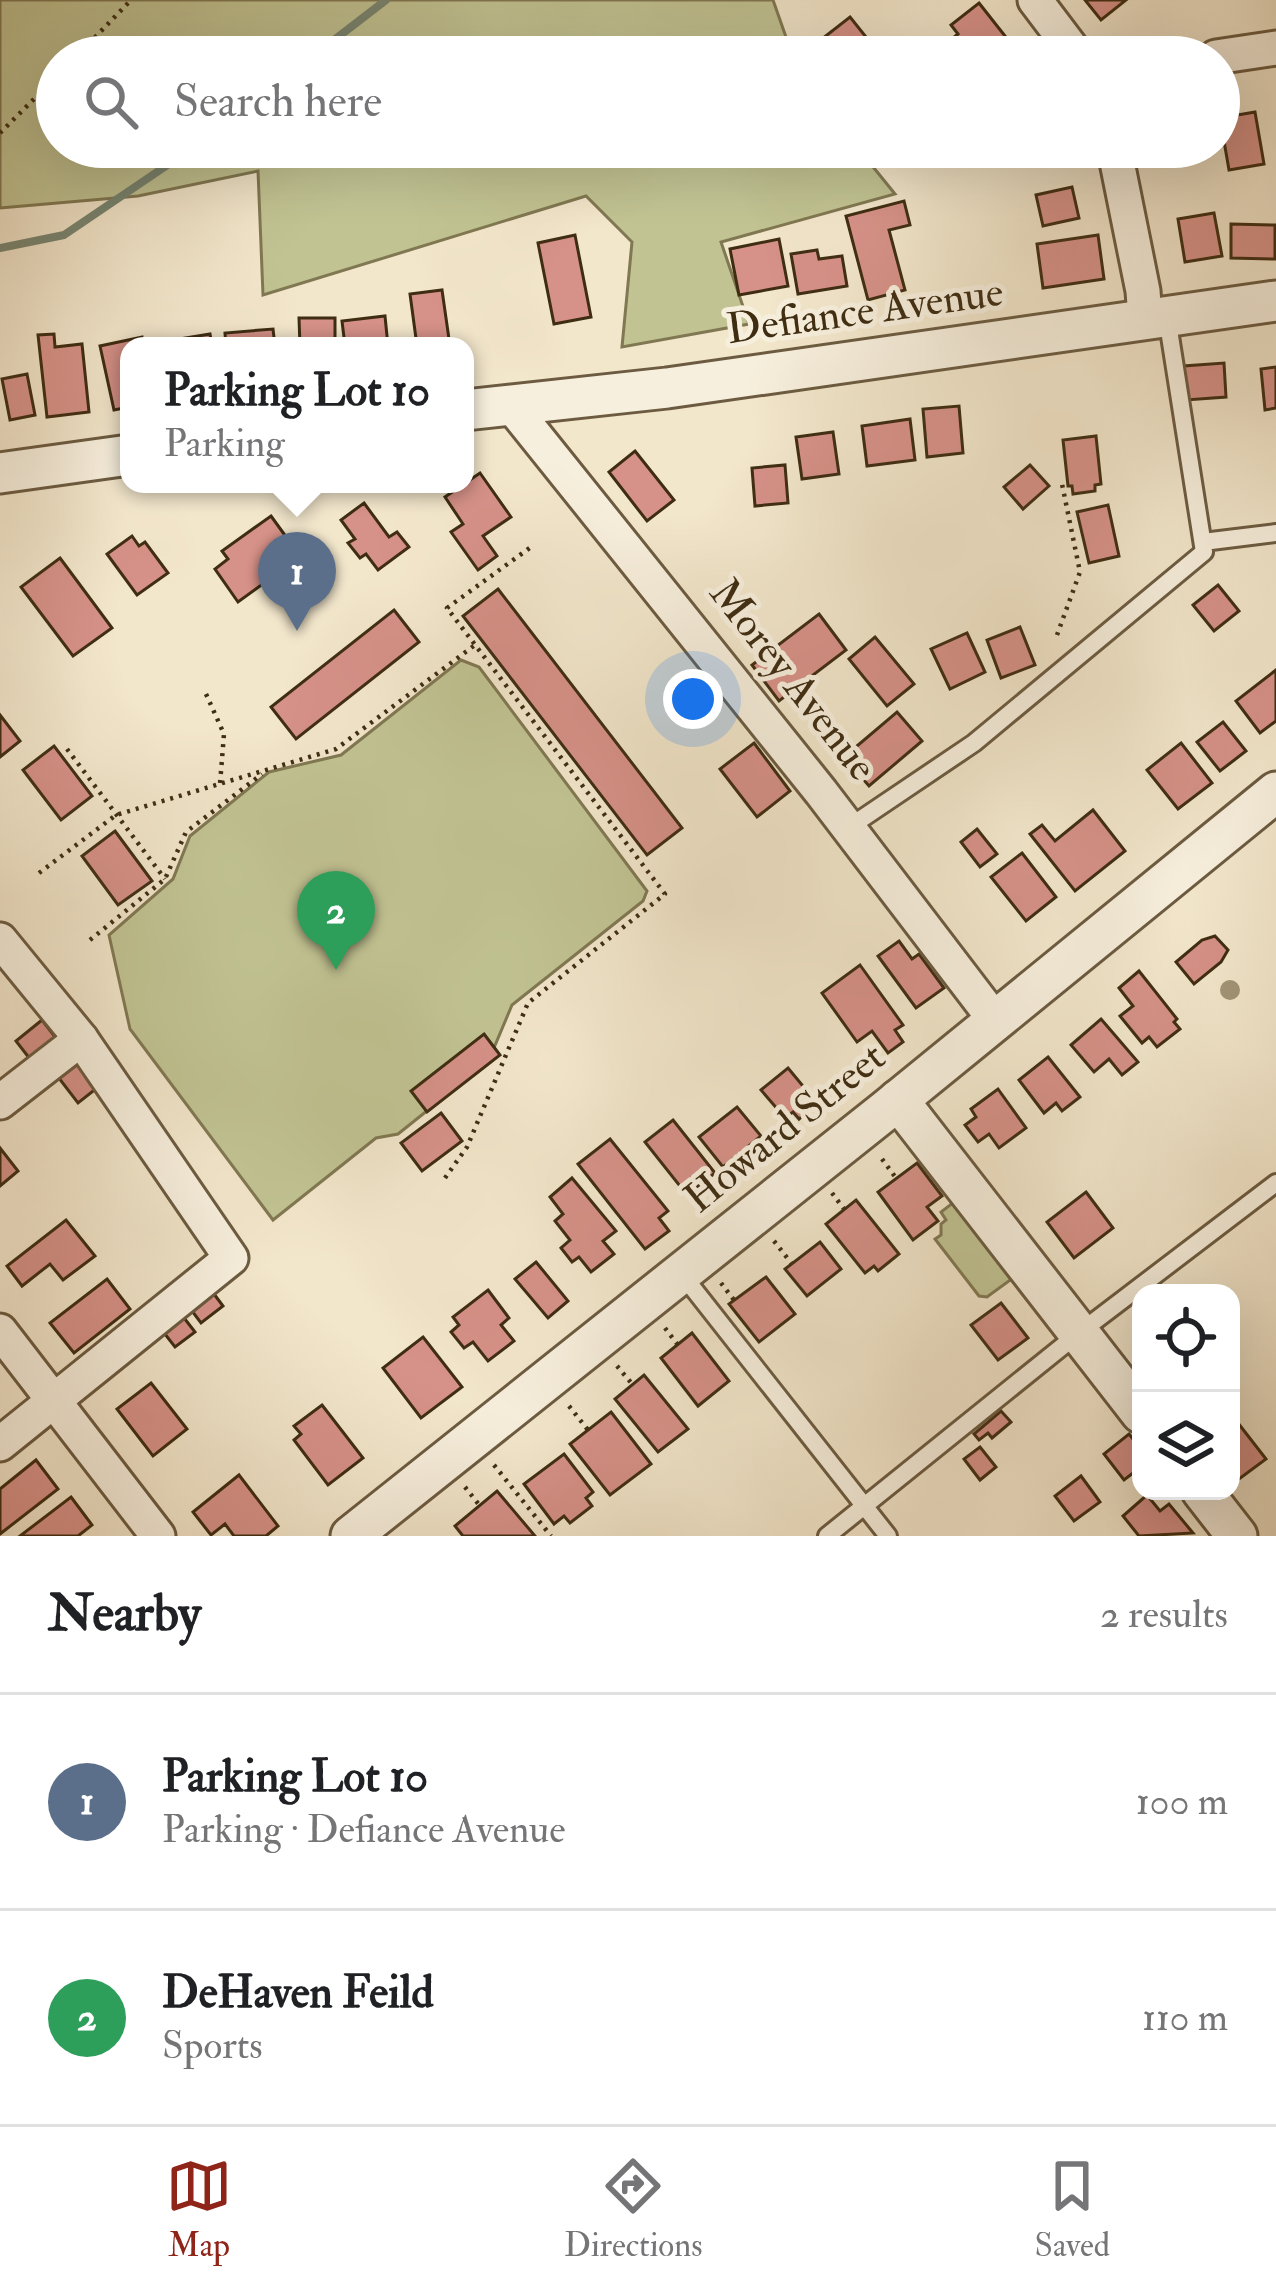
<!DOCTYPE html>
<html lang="en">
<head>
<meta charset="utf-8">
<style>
	body { margin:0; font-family:"IM FELL Double Pica",serif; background:#f6f6f6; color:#202124 }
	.controls { position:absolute; right:36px; bottom:36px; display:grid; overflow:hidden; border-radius:24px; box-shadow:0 12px 48px #0002 }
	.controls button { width:108px; height:108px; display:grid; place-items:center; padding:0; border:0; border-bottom:3px solid #e0e0e0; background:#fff; color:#202124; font:60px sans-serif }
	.you { position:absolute; left:693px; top:699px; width:42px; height:42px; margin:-30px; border:9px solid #fff; border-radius:50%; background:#1a73e8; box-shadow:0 0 0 18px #1a73e833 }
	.badge { display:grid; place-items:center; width:78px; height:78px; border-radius:50%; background:#8f2418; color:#fff; font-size:39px; font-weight:700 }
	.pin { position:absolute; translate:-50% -99px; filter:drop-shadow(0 3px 6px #0008) }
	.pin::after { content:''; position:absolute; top:63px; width:42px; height:36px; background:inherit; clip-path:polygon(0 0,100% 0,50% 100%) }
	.popup { position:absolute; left:120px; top:337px; width:354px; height:156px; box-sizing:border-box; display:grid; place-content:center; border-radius:24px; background:#fff; filter:drop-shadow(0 3px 9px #0005); font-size:39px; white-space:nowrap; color:#757577 }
	.popup b { font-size:45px; color:#202124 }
	.popup::after { content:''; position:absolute; left:50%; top:100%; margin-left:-24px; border:24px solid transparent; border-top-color:#fff }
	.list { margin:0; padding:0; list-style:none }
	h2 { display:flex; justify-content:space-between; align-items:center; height:156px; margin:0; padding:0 48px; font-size:51px }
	h2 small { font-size:39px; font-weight:400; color:#757577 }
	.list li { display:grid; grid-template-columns:78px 1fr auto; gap:36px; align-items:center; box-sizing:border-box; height:216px; padding:0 48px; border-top:3px solid #e0e0e0 }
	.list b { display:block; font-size:45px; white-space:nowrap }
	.list p { margin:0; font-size:39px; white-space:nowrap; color:#757577 }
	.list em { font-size:39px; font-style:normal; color:#757577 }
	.icon { flex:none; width:66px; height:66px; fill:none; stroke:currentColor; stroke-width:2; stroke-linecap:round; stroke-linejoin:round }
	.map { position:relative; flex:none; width:1276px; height:1536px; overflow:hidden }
	.search { position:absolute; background:#fff; box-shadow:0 12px 48px #0002; left:36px; right:36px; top:36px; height:132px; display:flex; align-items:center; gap:30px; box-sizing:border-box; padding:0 42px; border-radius:66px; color:#757577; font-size:45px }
	.sheet { height:588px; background:#fff }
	nav { display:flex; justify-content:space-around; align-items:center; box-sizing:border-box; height:168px; border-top:3px solid #e0e0e0; background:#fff; font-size:33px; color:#757577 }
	nav a { display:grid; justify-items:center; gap:6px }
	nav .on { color:#8f2418 }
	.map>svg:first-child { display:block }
	.green { fill:#c1c393; stroke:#807852; stroke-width:3 }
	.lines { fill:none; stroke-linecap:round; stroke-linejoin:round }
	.stream { stroke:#778572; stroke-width:8 }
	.building { fill:#d69188; stroke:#3f2d12; stroke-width:3 }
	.service-casing { stroke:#6c5b40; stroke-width:22 }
	.minor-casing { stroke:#6c5b40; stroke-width:39 }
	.tertiary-casing { stroke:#6c5b40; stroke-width:45 }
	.path { stroke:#3f2d12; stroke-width:4.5; stroke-dasharray:3 6; stroke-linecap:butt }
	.service { stroke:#f7efdd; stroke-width:16 }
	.minor { stroke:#f7efdd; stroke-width:33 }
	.tertiary { stroke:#f7efdd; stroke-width:39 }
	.tree { fill:#a29577 }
	.labels { text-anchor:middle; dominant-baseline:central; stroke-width:10; stroke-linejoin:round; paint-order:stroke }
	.street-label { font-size:42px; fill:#3f2d12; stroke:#f7efdd }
</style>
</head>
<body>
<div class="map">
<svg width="1276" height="1536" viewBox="0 0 1276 1536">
	<rect width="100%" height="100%" fill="#f2e6cb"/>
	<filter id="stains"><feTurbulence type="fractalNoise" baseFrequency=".00167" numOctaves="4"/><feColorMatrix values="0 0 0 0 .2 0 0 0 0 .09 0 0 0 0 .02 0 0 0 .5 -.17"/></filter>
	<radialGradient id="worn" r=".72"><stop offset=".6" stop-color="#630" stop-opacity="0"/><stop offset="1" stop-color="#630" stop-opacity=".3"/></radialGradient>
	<!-- green -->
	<g class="green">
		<path d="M 0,0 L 773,0 L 793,57 L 57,57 L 57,147 L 857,147 L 895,194 L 721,242 L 749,324 L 622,347 L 632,242 L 586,196 L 263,295 L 258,171 L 138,196 L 0,208 Z"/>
		<path d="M 461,660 L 479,667 L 647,891 L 643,901 L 512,1005 L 488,1062 L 398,1134 L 376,1138 L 273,1220 L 130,1029 L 109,935 L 173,879 L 190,836 L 269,772 L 341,755 Z"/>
		<path d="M 954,1202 L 1013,1278 L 987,1297 L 979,1296 L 935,1239 L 941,1235 L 941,1224 L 946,1220 L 941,1212 Z"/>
	</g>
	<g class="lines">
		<!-- stream -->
		<g class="stream">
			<path d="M 312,57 L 386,0"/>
			<path d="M 0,248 L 64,235 L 194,147"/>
		</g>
	</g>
	<!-- building -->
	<g class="building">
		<path d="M 1085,0 L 1126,0 L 1101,20 Z"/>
		<path d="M 979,3 L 1020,55 L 929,57 L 958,34 L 951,25 Z"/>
		<path d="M 850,17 L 866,37 L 841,57 L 830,57 L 818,42 Z"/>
		<path d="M 1255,112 L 1264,164 L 1229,170 L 1220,118 Z"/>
		<path d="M 1156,147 L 1203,147 L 1203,151 L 1156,152 Z"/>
		<path d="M 1072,187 L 1079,218 L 1043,226 L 1036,195 Z"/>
		<path d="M 904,201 L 910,225 L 889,230 L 905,290 L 868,300 L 846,216 Z"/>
		<path d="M 1214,213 L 1222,256 L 1185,262 L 1178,219 Z"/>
		<path d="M 1231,224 L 1275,225 L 1275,259 L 1231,258 Z"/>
		<path d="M 575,235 L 591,317 L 554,324 L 538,243 Z"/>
		<path d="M 1098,235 L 1104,279 L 1043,288 L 1037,244 Z"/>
		<path d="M 779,239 L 788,286 L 739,295 L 730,249 Z"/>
		<path d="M 817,250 L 819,259 L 842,256 L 847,286 L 798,294 L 791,254 Z"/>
		<path d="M 442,290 L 450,346 L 417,346 L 410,294 Z"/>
		<path d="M 385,316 L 388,346 L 345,346 L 342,321 Z"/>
		<path d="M 299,318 L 335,318 L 335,346 L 300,346 Z"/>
		<path d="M 273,329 L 275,346 L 226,346 L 225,333 Z"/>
		<path d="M 54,334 L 55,347 L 82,344 L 89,412 L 47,417 L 38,335 Z"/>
		<path d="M 210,334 L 212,346 L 167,346 L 167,341 Z"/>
		<path d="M 142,337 L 143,346 L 129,346 L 129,407 L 114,410 L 100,346 Z"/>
		<path d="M 1224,363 L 1226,397 L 1186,400 L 1184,366 Z"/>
		<path d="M 1276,367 L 1276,408 L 1265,410 L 1261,369 Z"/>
		<path d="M 27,374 L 35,415 L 10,420 L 2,379 Z"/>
		<path d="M 959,406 L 963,453 L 927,457 L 923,409 Z"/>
		<path d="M 910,419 L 915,460 L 867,466 L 862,426 Z"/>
		<path d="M 833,432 L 839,474 L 802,479 L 796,437 Z"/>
		<path d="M 1096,436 L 1101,484 L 1095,485 L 1095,491 L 1073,494 L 1072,486 L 1068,486 L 1063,440 Z"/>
		<path d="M 635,451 L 674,500 L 647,521 L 609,472 Z"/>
		<path d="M 785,465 L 788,503 L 755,506 L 752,468 Z"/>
		<path d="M 1030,465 L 1049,486 L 1023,509 L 1004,487 Z"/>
		<path d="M 480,473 L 511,517 L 483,536 L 497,556 L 478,570 L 451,532 L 463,524 L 445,497 Z"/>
		<path d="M 364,503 L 389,537 L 397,532 L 409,547 L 378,570 L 366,554 L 360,558 L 348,543 L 355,539 L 341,520 Z"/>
		<path d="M 1108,505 L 1119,556 L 1089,563 L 1077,512 Z"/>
		<path d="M 271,516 L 292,545 L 274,558 L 282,570 L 238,602 L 215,569 L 228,559 L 222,551 Z"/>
		<path d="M 132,536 L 139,546 L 145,542 L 168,573 L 137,595 L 107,554 Z"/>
		<path d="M 60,558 L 112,628 L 73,656 L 21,587 Z"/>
		<path d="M 1218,585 L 1239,611 L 1214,631 L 1193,605 Z"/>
		<path d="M 498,589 L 682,828 L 647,855 L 463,616 Z"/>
		<path d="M 394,610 L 419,642 L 296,739 L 271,707 Z"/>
		<path d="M 819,614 L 846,650 L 779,701 L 752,665 Z"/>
		<path d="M 1020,627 L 1035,665 L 1001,678 L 987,640 Z"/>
		<path d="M 967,633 L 985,672 L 950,689 L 931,649 Z"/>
		<path d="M 875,637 L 914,684 L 887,706 L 849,659 Z"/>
		<path d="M 1276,670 L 1276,721 L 1260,733 L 1236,701 Z"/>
		<path d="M 897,712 L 922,741 L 869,786 L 844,757 Z"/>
		<path d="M 0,715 L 20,741 L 0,757 Z"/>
		<path d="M 1223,722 L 1246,751 L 1220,771 L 1197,742 Z"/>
		<path d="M 754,743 L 790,791 L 757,817 L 720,769 Z"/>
		<path d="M 1181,743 L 1212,783 L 1178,809 L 1147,770 Z"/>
		<path d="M 54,746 L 92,796 L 61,820 L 23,770 Z"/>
		<path d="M 1093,810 L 1125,851 L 1075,891 L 1030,834 L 1042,825 L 1055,841 Z"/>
		<path d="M 977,829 L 997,854 L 980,867 L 961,842 Z"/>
		<path d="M 115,831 L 152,881 L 118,905 L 82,856 Z"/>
		<path d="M 1022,853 L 1056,897 L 1026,921 L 991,877 Z"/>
		<path d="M 1215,936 L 1228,950 L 1221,962 L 1194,984 L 1176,962 L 1202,940 Z"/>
		<path d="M 899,941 L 912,959 L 919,954 L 944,988 L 916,1008 L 878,956 Z"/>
		<path d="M 860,965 L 903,1025 L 895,1030 L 903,1042 L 888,1053 L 872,1031 L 857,1042 L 822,993 Z"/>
		<path d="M 1139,971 L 1177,1019 L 1174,1022 L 1180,1029 L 1157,1047 L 1149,1037 L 1142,1043 L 1120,1016 L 1133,1006 L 1119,988 Z"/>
		<path d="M 1101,1019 L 1138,1062 L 1122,1075 L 1109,1059 L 1094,1072 L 1071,1045 Z"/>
		<path d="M 42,1020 L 56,1038 L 30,1059 L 16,1041 Z"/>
		<path d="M 484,1034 L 500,1055 L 427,1112 L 411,1091 Z"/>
		<path d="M 1048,1057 L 1080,1097 L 1062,1111 L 1056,1103 L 1044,1113 L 1019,1080 Z"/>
		<path d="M 74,1058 L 97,1088 L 78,1103 L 55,1073 Z"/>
		<path d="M 788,1068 L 817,1103 L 799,1119 L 793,1112 L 785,1118 L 761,1090 Z"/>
		<path d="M 998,1089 L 1026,1128 L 999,1148 L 989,1134 L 978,1142 L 965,1125 L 976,1117 L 971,1109 Z"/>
		<path d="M 737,1107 L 761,1136 L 723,1167 L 699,1137 Z"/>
		<path d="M 441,1113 L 462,1141 L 422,1171 L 401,1143 Z"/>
		<path d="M 673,1120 L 715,1173 L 687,1195 L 645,1142 Z"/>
		<path d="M 610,1139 L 668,1211 L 659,1218 L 669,1231 L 645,1249 L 578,1164 Z"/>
		<path d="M 0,1148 L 18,1171 L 0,1186 Z"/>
		<path d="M 917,1163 L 942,1196 L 927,1207 L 938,1221 L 913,1240 L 878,1192 Z"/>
		<path d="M 572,1178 L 616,1231 L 603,1241 L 614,1254 L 591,1272 L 579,1257 L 572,1262 L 561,1248 L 570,1240 L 555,1221 L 563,1214 L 550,1197 Z"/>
		<path d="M 1086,1192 L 1113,1228 L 1074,1258 L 1047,1222 Z"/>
		<path d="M 856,1200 L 899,1254 L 878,1271 L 874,1266 L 865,1273 L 826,1224 Z"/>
		<path d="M 66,1220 L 95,1256 L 63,1280 L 50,1264 L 22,1286 L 7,1266 Z"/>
		<path d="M 820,1242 L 841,1269 L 807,1296 L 785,1269 Z"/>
		<path d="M 536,1262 L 568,1301 L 548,1318 L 515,1279 Z"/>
		<path d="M 766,1277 L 795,1314 L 759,1342 L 729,1304 Z"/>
		<path d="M 107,1279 L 130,1309 L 74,1353 L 50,1323 Z"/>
		<path d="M 211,1290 L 223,1306 L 201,1323 L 189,1307 Z"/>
		<path d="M 488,1290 L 509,1318 L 501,1325 L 514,1341 L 488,1361 L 473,1342 L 464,1348 L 451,1332 L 459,1325 L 453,1317 Z"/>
		<path d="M 1001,1303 L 1028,1338 L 998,1360 L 971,1325 Z"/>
		<path d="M 181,1314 L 195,1332 L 175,1347 L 161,1329 Z"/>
		<path d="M 692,1333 L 729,1381 L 698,1406 L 661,1358 Z"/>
		<path d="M 423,1337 L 462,1387 L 421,1418 L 383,1368 Z"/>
		<path d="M 644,1375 L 688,1429 L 658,1452 L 615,1399 Z"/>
		<path d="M 151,1383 L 187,1429 L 153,1456 L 117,1409 Z"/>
		<path d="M 322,1405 L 363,1458 L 328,1485 L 294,1440 L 301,1434 L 294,1426 Z"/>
		<path d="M 1001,1411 L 1011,1422 L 992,1438 L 988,1433 L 979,1440 L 974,1434 Z"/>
		<path d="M 611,1412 L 651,1464 L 610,1495 L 570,1444 Z"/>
		<path d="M 1231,1414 L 1266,1459 L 1235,1482 L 1231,1477 Z"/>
		<path d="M 1129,1434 L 1141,1449 L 1141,1467 L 1124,1480 L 1104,1454 Z"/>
		<path d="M 980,1447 L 996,1467 L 980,1480 L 964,1459 Z"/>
		<path d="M 564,1454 L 593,1492 L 586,1498 L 592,1506 L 570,1523 L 564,1516 L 554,1524 L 524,1484 Z"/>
		<path d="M 36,1460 L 58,1489 L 0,1534 L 0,1489 Z"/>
		<path d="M 239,1475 L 278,1526 L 266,1536 L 234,1536 L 225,1524 L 211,1535 L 193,1512 Z"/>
		<path d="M 1081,1476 L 1100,1502 L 1074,1521 L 1055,1496 Z"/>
		<path d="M 497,1491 L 535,1536 L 463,1536 L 455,1526 Z"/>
		<path d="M 1147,1495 L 1160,1511 L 1169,1504 L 1193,1533 L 1139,1536 L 1123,1516 Z"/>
		<path d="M 71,1497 L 92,1525 L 78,1536 L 20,1536 Z"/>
	</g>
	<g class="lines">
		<!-- service casing -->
		<g class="service-casing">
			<g id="service">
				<path d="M 1203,542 L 1276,533"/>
				<path d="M 848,828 L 974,743 L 1204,552 L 1167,317"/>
				<path d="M 681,1273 L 888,1536"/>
				<path d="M 827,1536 L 1079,1333 L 1276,1183"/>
			</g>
		</g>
		<!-- minor casing -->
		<g class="minor-casing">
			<g id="minor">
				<path d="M 1035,0 L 1078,57"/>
				<path d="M 1216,57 L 1276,48"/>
				<path d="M 1114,147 L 1143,291 L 1145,318"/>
				<path d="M 510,404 L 821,792 L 995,1020"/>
				<path d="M 0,940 L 81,1039 L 231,1258 L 0,1444"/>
				<path d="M 0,1102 L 81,1039"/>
				<path d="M 0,1331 L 158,1536"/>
			</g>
		</g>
		<!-- tertiary casing -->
		<g class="tertiary-casing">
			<g id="tertiary">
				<path d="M 465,410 L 667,388 L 1276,301"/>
				<path d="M 0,473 L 129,455"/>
				<path d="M 898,1100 L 1141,1413"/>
				<path d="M 1202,1491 L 1237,1536"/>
				<path d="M 351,1536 L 886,1110 L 1276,792"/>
			</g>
		</g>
		<!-- path -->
		<g class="path">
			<path d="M 76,57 L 131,0"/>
			<path d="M 0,133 L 57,76"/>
			<path d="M 1057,635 L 1080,572 L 1062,484"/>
			<path d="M 206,694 L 224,734 L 220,784"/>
			<path d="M 67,749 L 165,879"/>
			<path d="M 39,873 L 116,815 L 336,749 L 475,645"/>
			<path d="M 90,940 L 165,879 L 186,832 L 262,774"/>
			<path d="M 882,1159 L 896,1178"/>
			<path d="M 445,1178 L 467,1147 L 528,1003 L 665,894 L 447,608 L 531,547"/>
			<path d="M 832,1193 L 844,1209"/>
			<path d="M 774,1241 L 792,1264"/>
			<path d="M 721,1283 L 734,1300"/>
			<path d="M 665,1328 L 678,1345"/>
			<path d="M 617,1366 L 633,1385"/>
			<path d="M 569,1406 L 588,1430"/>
			<path d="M 494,1465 L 551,1536"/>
			<path d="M 465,1487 L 480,1506"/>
		</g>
		<!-- service -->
		<use href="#service" class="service"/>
		<!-- minor -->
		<use href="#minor" class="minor"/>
		<!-- tertiary -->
		<use href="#tertiary" class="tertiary"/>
	</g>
	<!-- trees -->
	<circle class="tree" cx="1230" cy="990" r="10"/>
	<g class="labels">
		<!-- street labels -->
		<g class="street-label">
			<text transform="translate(865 311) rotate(-8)">Defiance Avenue</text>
			<text transform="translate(793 680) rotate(52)">Morey Avenue</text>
			<text transform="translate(785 1128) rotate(-39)">Howard Street</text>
		</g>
	</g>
	<rect width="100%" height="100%" filter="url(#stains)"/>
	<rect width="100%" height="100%" fill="url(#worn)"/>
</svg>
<div class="controls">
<button><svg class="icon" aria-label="locate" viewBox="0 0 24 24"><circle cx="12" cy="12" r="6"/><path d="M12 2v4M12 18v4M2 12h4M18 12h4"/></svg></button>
<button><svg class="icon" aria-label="layers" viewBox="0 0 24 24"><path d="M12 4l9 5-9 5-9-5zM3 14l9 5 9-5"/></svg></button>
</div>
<div class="you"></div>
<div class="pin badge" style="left:297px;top:631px;background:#5c6f8a">1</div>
<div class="popup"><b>Parking Lot 10</b>Parking</div>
<div class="pin badge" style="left:336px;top:970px;background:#2e9e5b">2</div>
<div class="search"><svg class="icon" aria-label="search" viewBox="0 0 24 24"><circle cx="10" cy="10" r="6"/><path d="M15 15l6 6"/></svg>Search here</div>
</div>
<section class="sheet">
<h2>Nearby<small>2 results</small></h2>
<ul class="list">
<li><span class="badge" style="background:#5c6f8a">1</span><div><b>Parking Lot 10</b><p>Parking · Defiance Avenue</p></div><em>100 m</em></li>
<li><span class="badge" style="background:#2e9e5b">2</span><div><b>DeHaven Feild</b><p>Sports</p></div><em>110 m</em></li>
</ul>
</section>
<nav>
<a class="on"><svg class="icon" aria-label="map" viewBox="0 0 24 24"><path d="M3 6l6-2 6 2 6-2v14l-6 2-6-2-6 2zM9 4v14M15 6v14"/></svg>Map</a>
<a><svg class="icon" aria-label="directions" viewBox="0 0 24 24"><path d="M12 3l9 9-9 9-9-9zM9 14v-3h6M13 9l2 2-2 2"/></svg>Directions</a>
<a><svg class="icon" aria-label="saved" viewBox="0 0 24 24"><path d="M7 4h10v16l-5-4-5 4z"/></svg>Saved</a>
</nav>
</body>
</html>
